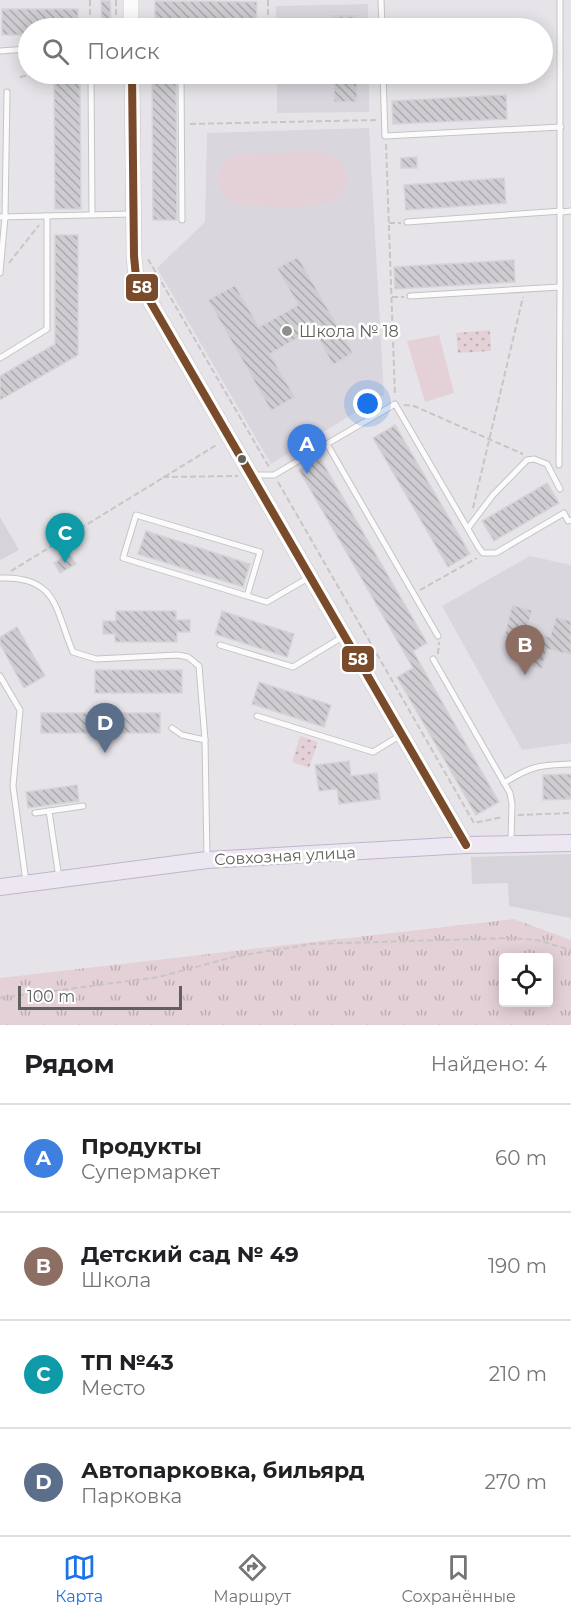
<!DOCTYPE html>
<html lang="ru">
<head>
<meta charset="utf-8">
<style>
	body { margin:0; font-family:Montserrat,sans-serif; background:#f2f2f2; color:#202124 }
	.controls { position:absolute; right:18px; bottom:18px; display:grid; overflow:hidden; border-radius:6px; box-shadow:0 3px 15px #0003 }
	.controls button { width:54px; height:54px; display:grid; place-items:center; padding:0; border:0; border-bottom:2px solid #e0e0e0; background:#fff; color:#202124; font:30px sans-serif }
	.scale { position:absolute; left:18px; bottom:15px; width:164px; box-sizing:border-box; padding-left:6px; border:3px solid #5f615a; border-top:0; font-size:16px; line-height:21px; white-space:nowrap; color:#5f615a; -webkit-text-stroke:4px #fff; paint-order:stroke }
	.you { position:absolute; left:368px; top:404px; width:21px; height:21px; margin:-15px; border:4px solid #fff; border-radius:50%; background:#1a73e8; box-shadow:0 0 0 9px #1a73e833 }
	.badge { display:grid; place-items:center; width:39px; height:39px; border-radius:50%; background:#1a73e8; color:#fff; font-size:20px; font-weight:700 }
	.pin { position:absolute; translate:-50% -50px; filter:drop-shadow(0 2px 3px #0008) }
	.pin::after { content:''; position:absolute; top:32px; width:21px; height:18px; background:inherit; clip-path:polygon(0 0,100% 0,50% 100%) }
	.list { margin:0; padding:0; list-style:none }
	h2 { display:flex; justify-content:space-between; align-items:center; height:78px; margin:0; padding:0 24px; font-size:26px }
	h2 small { font-size:20px; font-weight:400; color:#757577 }
	.list li { display:grid; grid-template-columns:39px 1fr auto; gap:18px; align-items:center; box-sizing:border-box; height:108px; padding:0 24px; border-top:2px solid #e0e0e0 }
	.list b { display:block; font-size:22px; white-space:nowrap }
	.list p { margin:0; font-size:20px; white-space:nowrap; color:#757577 }
	.list em { font-size:20px; font-style:normal; color:#757577 }
	.icon { flex:none; width:33px; height:33px; fill:none; stroke:currentColor; stroke-width:2; stroke-linecap:round; stroke-linejoin:round }
	.map { position:relative; flex:none; width:571px; height:1025px; overflow:hidden }
	.search { position:absolute; background:#fff; box-shadow:0 3px 15px #0003; left:18px; right:18px; top:18px; height:66px; display:flex; align-items:center; gap:15px; box-sizing:border-box; padding:0 21px; border-radius:33px; color:#757577; font-size:22px }
	.sheet { height:510px; background:#fff }
	nav { display:flex; justify-content:space-around; align-items:center; box-sizing:border-box; height:84px; border-top:2px solid #e0e0e0; background:#fff; font-size:16px; color:#757577 }
	nav a { display:grid; justify-items:center; gap:3px }
	nav .on { color:#1a73e8 }
	.map>svg:first-child { display:block }
	.industrial { fill:#d6d4d9 }
	.education { fill:#dad6de }
	.grass { fill:url(#grass-tufts); fill-rule:evenodd }
	.park { fill:url(#park-dots) }
	.pitch { fill:#e3d1d7 }
	.building { fill:url(#building-back-hatch); stroke:#d6d4d8; stroke-width:1.5 }
	.lines { fill:none; stroke-linecap:round; stroke-linejoin:round }
	.lane-casing { stroke:#c5c4c4; stroke-width:7 }
	.secondary-casing { stroke:#c4c4c3; stroke-width:16 }
	.primary-casing { stroke:#c1b4ce; stroke-width:18 }
	.path { stroke:#c8c6c4; stroke-width:2; stroke-dasharray:6 3; stroke-linecap:butt }
	.lane { stroke:#fbfbfc; stroke-width:5 }
	.secondary { stroke:#fbfbfc; stroke-width:15 }
	.primary { stroke:#ede7f1; stroke-width:16 }
	.bus-1-casing { stroke:#fff; stroke-width:12 }
	.bus-1 { stroke:#7a4b2a; stroke-width:8 }
	.poi-dot { fill:#8f8f8c; stroke:#fff; stroke-width:2 }
	.bus-dot { fill:#5f615a; stroke:#fff; stroke-width:2 }
	.labels { text-anchor:middle; dominant-baseline:central; stroke-width:5; stroke-linejoin:round; paint-order:stroke }
	.poi-label { font-size:16px; fill:#5f615a; stroke:#fff; text-anchor:start }
	.street-label { font-size:16px; fill:#5f615a; stroke:#fff }
	.line-badge { stroke:#fff; stroke-width:2 }
	.badge-label { font-size:16px; text-anchor:middle; font-weight:bold; fill:#fff }
</style>
</head>
<body>
<div class="map">
<svg width="571" height="1025" viewBox="0 0 571 1025">
	<defs>
		<pattern id="grass-tufts" width="24" height="20" patternUnits="userSpaceOnUse" patternTransform="scale(1.5)"><rect width="24" height="20" fill="#e3d1d7"/><path d="M3 7l-1-3M5 7V3M7 7l1-3M15 17l-1-3M17 17v-4M19 17l1-3" fill="none" stroke="#bbadb1"/></pattern>
		<pattern id="park-dots" width="8" height="8" patternUnits="userSpaceOnUse" patternTransform="scale(1.5)"><rect width="8" height="8" fill="#e3d1d7"/><path d="M2 2h.1M6 6h.1" fill="none" stroke="#bbadb1" stroke-width="1.8" stroke-linecap="round"/></pattern>
		<pattern id="building-back-hatch" width="6" height="6" patternUnits="userSpaceOnUse" patternTransform="scale(1.5)"><rect width="6" height="6" fill="#cfcdd1"/><path d="M-1 5l2 2M0 0l6 6M5-1l2 2" fill="none" stroke="#abaaad"/></pattern>
	</defs>
	<rect width="100%" height="100%" fill="#e7e4e9"/>
	<!-- industrial -->
	<g class="industrial">
		<path d="M 0,517 L 19,550 L 0,560 Z"/>
		<path d="M 571,854 L 571,918 L 509,906 L 508,883 L 472,884 L 471,857 Z"/>
	</g>
	<!-- education -->
	<g class="education">
		<path d="M 368,4 L 368,28 L 276,28 L 276,6 Z"/>
		<path d="M 277,74 L 369,74 L 369,112 L 277,113 Z"/>
		<path d="M 369,128 L 384,395 L 271,464 L 157,268 L 205,222 L 207,133 Z"/>
		<path d="M 530,556 L 571,565 L 571,743 L 522,750 L 442,606 Z"/>
	</g>
	<!-- grass -->
	<path class="grass" d="M 514,919 L 571,940 L 571,1025 L 0,1025 L 0,978 ZM 504,957 L 548,957 L 548,1002 L 504,1002 Z"/>
	<!-- park -->
	<g class="park">
		<path d="M 490,330 L 491,351 L 458,353 L 456,333 Z"/>
		<path d="M 300,736 L 318,742 L 309,768 L 292,762 Z"/>
	</g>
	<!-- pitch -->
	<g class="pitch">
		<path d="M 322,152 C 335,155 345,160 347,175 C 348,183 343,195 336,200 C 321,210 262,206 240,206 C 213,195 209,167 237,154 Z"/>
		<path d="M 439,335 L 454,393 L 425,402 L 407,341 Z"/>
	</g>
	<!-- building -->
	<g class="building">
		<path d="M 101,1 L 110,1 L 111,27 L 102,27 Z"/>
		<path d="M 155,1 L 257,2 L 256,27 L 155,26 Z"/>
		<path d="M 2,9 L 78,9 L 78,28 L 28,28 L 28,35 L 2,35 Z"/>
		<rect x="333" y="16" width="23" height="12"/>
		<path d="M 152,74 L 176,74 L 177,220 L 153,220 Z"/>
		<rect x="334" y="74" width="23" height="28"/>
		<path d="M 54,83 L 80,83 L 81,209 L 55,209 Z"/>
		<path d="M 506,95 L 507,119 L 393,124 L 392,101 Z"/>
		<path d="M 417,157 L 417,168 L 401,168 L 401,158 Z"/>
		<path d="M 504,178 L 506,203 L 406,210 L 404,185 Z"/>
		<path d="M 55,235 L 78,235 L 78,355 L 0,400 L 0,376 L 55,344 Z"/>
		<path d="M 298,257 L 353,353 L 333,365 L 313,329 L 270,354 L 295,397 L 271,411 L 208,300 L 235,285 L 259,327 L 298,305 L 277,268 Z"/>
		<path d="M 514,260 L 515,282 L 395,289 L 394,267 Z"/>
		<path d="M 395,425 L 470,554 L 448,567 L 373,438 Z"/>
		<path d="M 320,458 L 427,643 L 413,651 L 499,802 L 476,815 L 397,677 L 413,668 L 299,470 Z"/>
		<path d="M 547,483 L 559,503 L 494,541 L 482,521 Z"/>
		<path d="M 146,531 L 250,564 L 243,587 L 138,554 Z"/>
		<path d="M 69,554 L 76,564 L 60,573 L 54,563 Z"/>
		<path d="M 512,605 L 532,610 L 527,631 L 550,637 L 556,617 L 571,621 L 571,655 L 547,649 L 542,669 L 521,663 L 526,643 L 504,637 Z"/>
		<path d="M 116,611 L 176,611 L 176,620 L 190,620 L 190,632 L 177,632 L 177,642 L 115,642 L 115,634 L 103,634 L 103,621 L 116,621 Z"/>
		<path d="M 222,611 L 294,634 L 287,657 L 215,634 Z"/>
		<path d="M 17,627 L 45,676 L 24,688 L 0,644 L 0,637 Z"/>
		<rect x="95" y="670" width="87" height="23"/>
		<path d="M 259,682 L 331,705 L 324,727 L 252,704 Z"/>
		<rect x="41" y="713" width="119" height="20"/>
		<path d="M 349,761 L 351,776 L 377,773 L 380,799 L 339,804 L 337,789 L 319,791 L 315,765 Z"/>
		<path d="M 571,774 L 571,799 L 543,800 L 543,775 Z"/>
		<path d="M 77,785 L 79,801 L 28,808 L 26,792 Z"/>
	</g>
	<g class="lines">
		<!-- lane casing -->
		<g class="lane-casing">
			<g id="lane">
				<path d="M 381,0 L 382,28"/>
				<path d="M 560,0 L 560,287"/>
				<path d="M 0,51 L 28,49"/>
				<path d="M 91,74 L 92,215"/>
				<path d="M 181,74 L 182,220"/>
				<path d="M 383,74 L 385,136 L 561,127"/>
				<path d="M 562,212 L 571,211"/>
				<path d="M 0,217 L 132,214"/>
				<path d="M 407,222 L 562,211"/>
				<path d="M 0,273 L 5,217 L 7,92"/>
				<path d="M 410,296 L 560,287 L 559,465"/>
				<path d="M 0,358 L 47,329 L 47,216"/>
				<path d="M 327,444 L 438,636"/>
				<path d="M 253,475 L 274,475 L 395,404 L 479,548 L 483,553 L 496,553 L 564,513 L 568,521 L 571,520"/>
				<path d="M 468,528 L 493,495 L 527,460 L 534,459 L 547,464 L 560,489"/>
				<path d="M 0,578 C 58,576 55,610 73,652 L 96,659 L 178,655 L 188,657 L 199,666 L 205,740 L 207,859"/>
				<path d="M 247,596 L 260,552 L 136,515 L 123,558 L 247,596 L 267,602 L 308,578"/>
				<path d="M 220,645 L 293,667 L 344,636"/>
				<path d="M 433,659 L 510,793 L 512,804 L 511,841"/>
				<path d="M 0,676 L 20,710 L 13,786 L 26,882"/>
				<path d="M 257,716 L 373,752 L 401,735"/>
				<path d="M 172,728 L 182,735 L 205,740"/>
				<path d="M 504,783 C 531,766 539,765 571,764"/>
				<path d="M 35,813 L 49,811"/>
				<path d="M 59,878 L 49,811 L 83,806"/>
			</g>
		</g>
		<!-- secondary casing -->
		<g class="secondary-casing">
			<g id="secondary">
				<path d="M 131,0 L 131,28"/>
				<path d="M 132,74 L 134,256 L 136,277 L 466,845"/>
			</g>
		</g>
		<!-- primary casing -->
		<g class="primary-casing">
			<path id="primary" d="M 0,887 L 207,860 L 466,845 L 571,843"/>
		</g>
		<!-- path -->
		<g class="path">
			<path d="M 90,0 L 90,28"/>
			<path d="M 116,0 L 116,28"/>
			<path d="M 268,0 L 268,28"/>
			<path d="M 20,77 L 33,74"/>
			<path d="M 190,124 L 376,120"/>
			<path d="M 386,144 L 395,396"/>
			<path d="M 389,223 L 401,223"/>
			<path d="M 148,259 L 269,467"/>
			<path d="M 9,263 L 39,225"/>
			<path d="M 392,297 L 404,297"/>
			<path d="M 404,405 L 414,406 L 523,454"/>
			<path d="M 163,477 L 238,476"/>
			<path d="M 278,482 L 474,823 L 503,817"/>
			<path d="M 473,508 L 523,297"/>
			<path d="M 11,571 L 218,444"/>
			<path d="M 420,590 L 477,558"/>
			<path d="M 438,654 L 439,642"/>
			<path d="M 518,815 L 571,813"/>
			<path d="M 0,998 L 159,977 L 233,957 L 311,944 L 510,938 L 537,940 L 571,950"/>
		</g>
		<!-- lane -->
		<use href="#lane" class="lane"/>
		<!-- secondary -->
		<use href="#secondary" class="secondary"/>
		<!-- primary -->
		<use href="#primary" class="primary"/>
		<!-- bus-1 casing -->
		<g class="bus-1-casing">
			<path id="bus-1" d="M 132,74 L 134,256 L 136,277 L 466,845"/>
		</g>
		<!-- bus-1 -->
		<use href="#bus-1" class="bus-1"/>
	</g>
	<!-- markers -->
	<circle class="poi-dot" cx="287" cy="331" r="6"/>
	<circle class="bus-dot" cx="242" cy="459" r="5"/>
	<g class="labels">
		<!-- poi labels -->
		<g class="poi-label">
			<text x="299" y="331">Школа № 18</text>
		</g>
		<!-- street labels -->
		<g class="street-label">
			<text transform="translate(285 856) rotate(-3)">Совхозная улица</text>
		</g>
	</g>
	<g class="line-badge">
		<rect x="125" y="273" width="34" height="29" rx="6" fill="#7a4b2a"/>
		<rect x="341" y="645" width="34" height="28" rx="6" fill="#7a4b2a"/>
	</g>
	<g class="badge-label">
		<text x="142" y="293">58</text>
		<text x="358" y="665">58</text>
	</g>
</svg>
<div class="controls">
<button><svg class="icon" aria-label="locate" viewBox="0 0 24 24"><circle cx="12" cy="12" r="6"/><path d="M12 2v4M12 18v4M2 12h4M18 12h4"/></svg></button>
</div>
<div class="scale">100 m</div>
<div class="you"></div>
<div class="pin badge" style="left:307px;top:474px;background:#3f7fe0">A</div>
<div class="pin badge" style="left:525px;top:675px;background:#8d6e63">B</div>
<div class="pin badge" style="left:65px;top:563px;background:#0f9aa8">C</div>
<div class="pin badge" style="left:105px;top:753px;background:#5c6f8a">D</div>
<div class="search"><svg class="icon" aria-label="search" viewBox="0 0 24 24"><circle cx="10" cy="10" r="6"/><path d="M15 15l6 6"/></svg>Поиск</div>
</div>
<section class="sheet">
<h2>Рядом<small>Найдено: 4</small></h2>
<ul class="list">
<li><span class="badge" style="background:#3f7fe0">A</span><div><b>Продукты</b><p>Супермаркет</p></div><em>60 m</em></li>
<li><span class="badge" style="background:#8d6e63">B</span><div><b>Детский сад № 49</b><p>Школа</p></div><em>190 m</em></li>
<li><span class="badge" style="background:#0f9aa8">C</span><div><b>ТП №43</b><p>Место</p></div><em>210 m</em></li>
<li><span class="badge" style="background:#5c6f8a">D</span><div><b>Автопарковка, бильярд</b><p>Парковка</p></div><em>270 m</em></li>
</ul>
</section>
<nav>
<a class="on"><svg class="icon" aria-label="map" viewBox="0 0 24 24"><path d="M3 6l6-2 6 2 6-2v14l-6 2-6-2-6 2zM9 4v14M15 6v14"/></svg>Карта</a>
<a><svg class="icon" aria-label="directions" viewBox="0 0 24 24"><path d="M12 3l9 9-9 9-9-9zM9 14v-3h6M13 9l2 2-2 2"/></svg>Маршрут</a>
<a><svg class="icon" aria-label="saved" viewBox="0 0 24 24"><path d="M7 4h10v16l-5-4-5 4z"/></svg>Сохранённые</a>
</nav>
</body>
</html>
